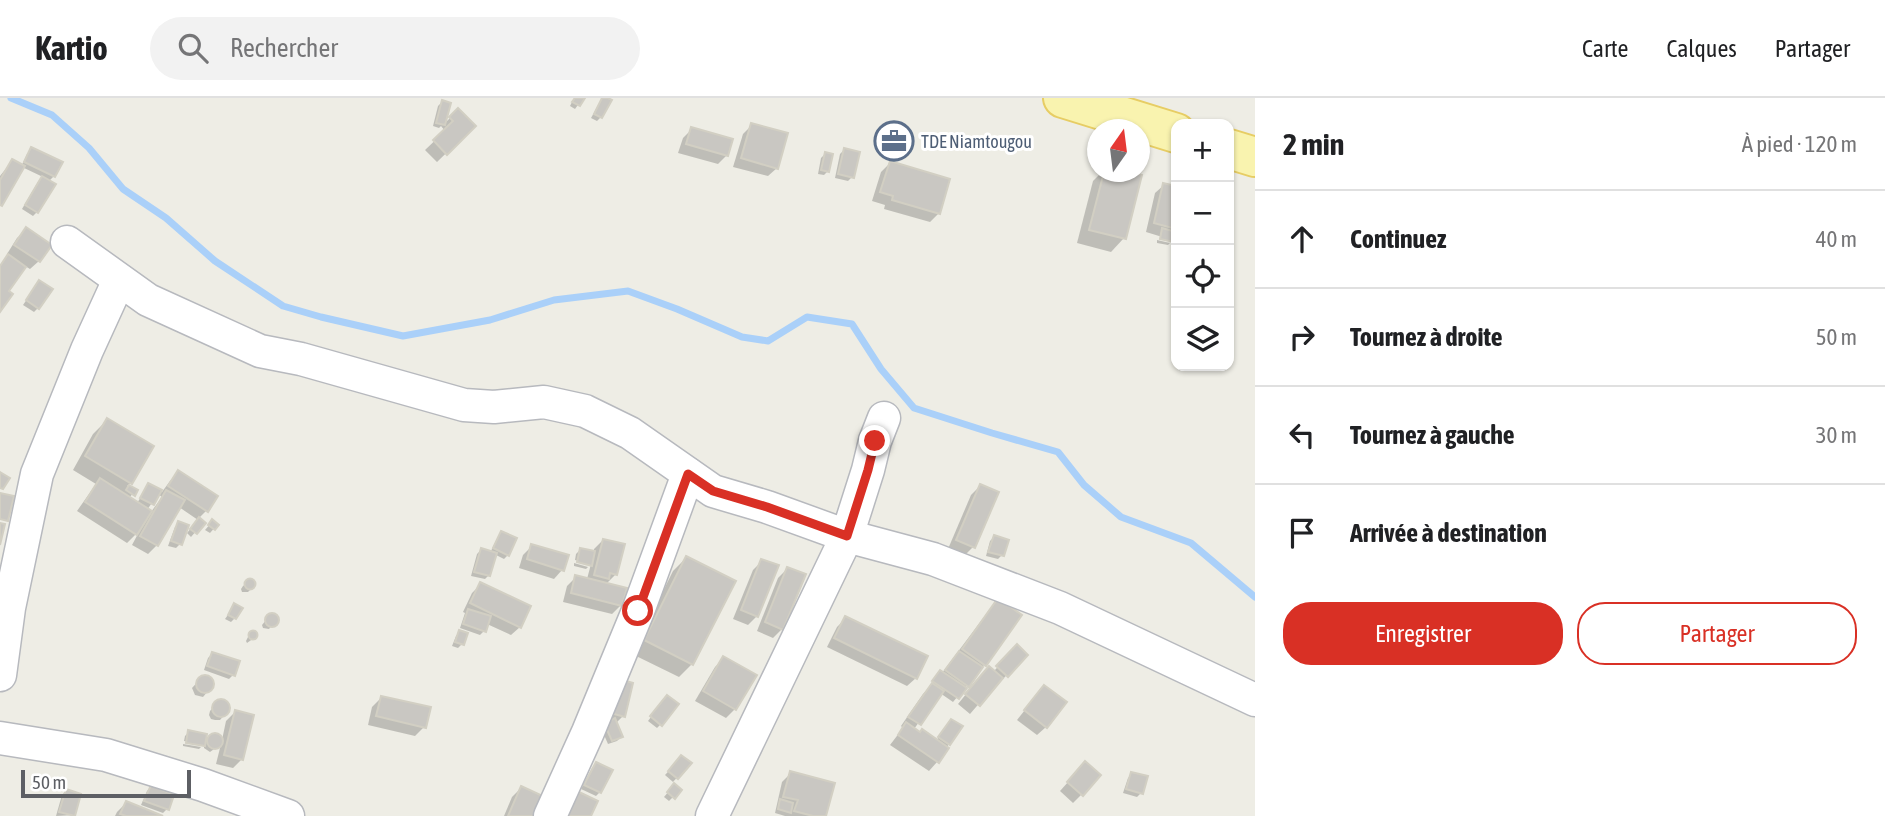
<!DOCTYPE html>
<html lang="fr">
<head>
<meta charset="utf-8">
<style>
	body { margin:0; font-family:"Asap Condensed",sans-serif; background:#f2f2f2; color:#202124 }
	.controls { position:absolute; right:21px; top:21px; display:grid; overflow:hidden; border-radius:14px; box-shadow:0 2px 5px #0004 }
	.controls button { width:63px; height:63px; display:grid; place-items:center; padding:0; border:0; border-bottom:2px solid #e0e0e0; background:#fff; color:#202124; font:35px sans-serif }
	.compass { position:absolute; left:1087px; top:21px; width:63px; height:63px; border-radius:50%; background:#fff; box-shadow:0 2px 5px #0004; rotate:14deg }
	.scale { position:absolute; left:21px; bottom:18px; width:170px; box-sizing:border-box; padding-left:7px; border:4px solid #5d5f64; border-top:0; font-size:19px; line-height:24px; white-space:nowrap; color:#5d5f64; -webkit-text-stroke:5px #fff; paint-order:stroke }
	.stop { position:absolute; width:21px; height:21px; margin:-16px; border:5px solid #d93025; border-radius:50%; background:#fff }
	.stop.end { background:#d93025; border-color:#fff; box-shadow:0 2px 7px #0008 }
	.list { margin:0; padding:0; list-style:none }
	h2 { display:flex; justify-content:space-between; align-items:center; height:91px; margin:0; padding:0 28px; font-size:30px }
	h2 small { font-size:23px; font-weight:400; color:#757577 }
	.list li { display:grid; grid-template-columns:46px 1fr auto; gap:21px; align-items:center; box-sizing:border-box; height:98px; padding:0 28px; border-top:2px solid #e0e0e0 }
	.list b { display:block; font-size:26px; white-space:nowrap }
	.list em { font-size:23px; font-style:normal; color:#757577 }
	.actions { display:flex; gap:14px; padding:21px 28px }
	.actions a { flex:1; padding:16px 0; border:2px solid #d93025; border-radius:28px; text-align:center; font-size:24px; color:#d93025 }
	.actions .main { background:#d93025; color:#fff }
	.icon { flex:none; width:38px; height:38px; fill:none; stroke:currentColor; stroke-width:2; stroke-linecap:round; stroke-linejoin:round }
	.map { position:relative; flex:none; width:1255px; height:718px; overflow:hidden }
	header { display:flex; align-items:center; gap:42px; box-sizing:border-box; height:98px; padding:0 35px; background:#fff; border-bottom:2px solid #e0e0e0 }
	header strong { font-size:33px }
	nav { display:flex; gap:38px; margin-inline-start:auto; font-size:24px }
	.search { width:490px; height:63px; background:#f2f2f2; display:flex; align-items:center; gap:18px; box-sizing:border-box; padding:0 24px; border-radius:38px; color:#757577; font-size:26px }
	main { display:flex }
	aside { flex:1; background:#fff }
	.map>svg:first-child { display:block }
	.shadow { fill:#0003; fill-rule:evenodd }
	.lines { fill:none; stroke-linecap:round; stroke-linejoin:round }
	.stream { stroke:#aad0f9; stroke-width:7 }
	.building { fill:#c9c7c2; stroke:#d2cfc3; stroke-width:2 }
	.minor-casing { stroke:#b7b9be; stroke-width:35 }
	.major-casing { stroke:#e7cd64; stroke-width:42 }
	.minor { stroke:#fff; stroke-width:32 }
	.major { stroke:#f9f3af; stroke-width:38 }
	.route { stroke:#d93025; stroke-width:9 }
	.labels { text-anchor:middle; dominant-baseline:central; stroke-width:6; stroke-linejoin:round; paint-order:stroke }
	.service-label { font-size:18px; fill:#4e5e75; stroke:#fff; text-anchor:start }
</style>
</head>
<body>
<header>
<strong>Kartio</strong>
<div class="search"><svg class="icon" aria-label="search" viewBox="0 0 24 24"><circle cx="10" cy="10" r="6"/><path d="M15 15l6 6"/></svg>Rechercher</div>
<nav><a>Carte</a><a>Calques</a><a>Partager</a></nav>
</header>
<main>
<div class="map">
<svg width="1255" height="718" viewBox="0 0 1255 718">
	<rect width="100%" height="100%" fill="#eeede5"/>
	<!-- shadow -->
	<g class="shadow">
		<path d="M 574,0 L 583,0 L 575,11 L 570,8 Z"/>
		<path d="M 605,0 L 601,19 L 597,23 L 591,20 L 600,4 Z"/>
		<path d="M 442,4 L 449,6 L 443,27 L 458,12 L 474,28 L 437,64 L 425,52 L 445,33 L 441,28 L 439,30 L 433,28 L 438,8 Z"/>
		<path d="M 752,27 L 777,70 L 768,78 L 733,69 L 743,36 Z"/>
		<path d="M 692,31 L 727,57 L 718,66 L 678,55 L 683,40 Z"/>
		<path d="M 31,52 L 54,78 L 48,84 L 37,114 L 33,118 L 22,111 L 38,84 L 43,79 L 22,69 L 0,107 L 0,78 L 12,63 L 21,69 L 27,56 Z"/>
		<path d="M 844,52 L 852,79 L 848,83 L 835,80 L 840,56 Z"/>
		<path d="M 825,56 L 828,73 L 824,77 L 818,76 L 821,60 Z"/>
		<path d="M 890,65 L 939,115 L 930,124 L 884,111 L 885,107 L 872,103 L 881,74 Z"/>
		<path d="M 1102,74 L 1122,74 L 1140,78 L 1124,140 L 1111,154 L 1077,145 L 1093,83 Z"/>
		<path d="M 1164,87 L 1176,89 L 1176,138 L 1172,144 L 1172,142 L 1146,134 L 1155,95 Z"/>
		<path d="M 26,132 L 39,163 L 30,171 L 25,168 L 7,194 L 0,211 L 0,167 L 9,158 L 7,156 L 17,140 Z"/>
		<path d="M 1157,142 L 1170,145 L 1168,147 L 1157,145 Z"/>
		<path d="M 36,188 L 38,210 L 34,214 L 23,207 Z"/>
		<path d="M 107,322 L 131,385 L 127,388 L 135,393 L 129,400 L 137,405 L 149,387 L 162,394 L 170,383 L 179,374 L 206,413 L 198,421 L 203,425 L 191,439 L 187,435 L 198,422 L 179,409 L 157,447 L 148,456 L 132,447 L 140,432 L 127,445 L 77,413 L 96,386 L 73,372 L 93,336 ZM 158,396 L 162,399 L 151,414 L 147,412 Z"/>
		<path d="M 980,388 L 973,449 L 964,458 L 948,451 L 971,397 Z"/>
		<path d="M 212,424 L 217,427 L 210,435 L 205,432 Z"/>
		<path d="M 179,425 L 180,446 L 176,450 L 168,448 L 175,429 Z"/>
		<path d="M 502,435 L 508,457 L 504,461 L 494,456 L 489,477 L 485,481 L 471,478 L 477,456 L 481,452 L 490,455 L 498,439 Z"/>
		<path d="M 994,439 L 1002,457 L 998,461 L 986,458 L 990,443 Z"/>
		<path d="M 603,442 L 616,476 L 606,486 L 621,507 L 612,516 L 563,504 L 567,488 L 576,479 L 587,481 L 591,466 L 575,462 L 576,456 L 580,452 L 594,455 L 594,451 Z"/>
		<path d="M 532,448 L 562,472 L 554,481 L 519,470 L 523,457 Z"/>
		<path d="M 686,460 L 692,566 L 679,579 L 632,556 L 673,473 Z"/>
		<path d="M 762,463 L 757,518 L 748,527 L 733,521 L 753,472 Z"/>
		<path d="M 574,465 L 588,469 L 586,471 L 574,468 Z"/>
		<path d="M 787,471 L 782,531 L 773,540 L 757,533 L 778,480 Z"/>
		<path d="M 251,482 L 254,486 L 253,489 L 248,494 L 242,494 L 241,491 L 243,488 Z"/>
		<path d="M 481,486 L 520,529 L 511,537 L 487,526 L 484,533 L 480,537 L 460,530 L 465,515 L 463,514 L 472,495 Z"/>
		<path d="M 999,502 L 984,567 L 953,604 L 940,595 L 914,631 L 936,643 L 947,627 L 949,646 L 937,664 L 929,673 L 890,647 L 903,630 L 901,628 L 923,596 L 931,588 L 936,578 L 942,575 L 990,511 Z"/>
		<path d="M 235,507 L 235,520 L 231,524 L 225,521 Z"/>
		<path d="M 270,517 L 276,519 L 277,521 L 269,531 L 263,530 L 262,527 Z"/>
		<path d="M 846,520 L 916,580 L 907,588 L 827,549 L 837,529 Z"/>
		<path d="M 252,534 L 255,535 L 254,540 L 247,545 L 246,543 L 248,539 Z"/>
		<path d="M 460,534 L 462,546 L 458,550 L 452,548 L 456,538 Z"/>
		<path d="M 1017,549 L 1026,557 L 1003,581 L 1001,580 L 970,616 L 958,606 L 980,579 L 993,574 Z"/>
		<path d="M 212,556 L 233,577 L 229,581 L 204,572 L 208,560 Z"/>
		<path d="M 724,560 L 735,611 L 726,620 L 695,603 L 715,569 Z"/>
		<path d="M 202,579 L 210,580 L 213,587 L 203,599 L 195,597 L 192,590 Z"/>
		<path d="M 608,591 L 623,618 L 616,625 L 621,639 L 617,643 L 608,646 L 601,630 Z"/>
		<path d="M 1036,598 L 1046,629 L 1037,637 L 1017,622 Z"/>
		<path d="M 381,600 L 424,629 L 415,638 L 368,627 L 372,609 Z"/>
		<path d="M 663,603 L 661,626 L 657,630 L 648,623 Z"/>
		<path d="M 218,604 L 226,605 L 228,613 L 220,622 L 215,622 L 211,621 L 209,617 L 210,613 Z"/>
		<path d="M 235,614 L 242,661 L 233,670 L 216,666 L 221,646 L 210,654 L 204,650 L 204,646 L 202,648 L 202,646 L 184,643 L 185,638 L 189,634 L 203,646 L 214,637 L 222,642 L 226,623 Z"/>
		<path d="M 183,646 L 201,649 L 199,651 L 183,648 Z"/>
		<path d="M 682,659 L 689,666 L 673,684 L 665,677 Z"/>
		<path d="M 596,666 L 600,694 L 596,698 L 581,691 L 592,670 Z"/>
		<path d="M 1077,674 L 1082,696 L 1073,705 L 1060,693 Z"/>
		<path d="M 791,675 L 824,718 L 785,718 L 775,715 L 782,684 Z"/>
		<path d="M 1132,676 L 1141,695 L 1137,699 L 1123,695 L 1128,680 Z"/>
		<path d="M 674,687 L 673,699 L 669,703 L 664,699 Z"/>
		<path d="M 151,689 L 167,711 L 163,715 L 141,707 L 147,693 Z"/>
		<path d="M 521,690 L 537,718 L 504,718 L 512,699 Z"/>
		<path d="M 66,693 L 74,717 L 56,718 L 62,697 Z"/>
		<path d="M 126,705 L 159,718 L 115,718 L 117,714 Z"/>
	</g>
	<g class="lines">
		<!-- stream -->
		<path class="stream" d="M 11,0 L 52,17 L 89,50 L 123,91 L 166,120 L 215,163 L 283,208 L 321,219 L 403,238 L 490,222 L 554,202 L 628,193 L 677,211 L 742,239 L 768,243 L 807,219 L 852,226 L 881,271 L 914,310 L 992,335 L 1058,354 L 1084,387 L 1121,419 L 1191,445 L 1255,499"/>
	</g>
	<!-- building -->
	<g class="building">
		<path d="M 575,0 L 585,0 L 580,8 L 572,4 Z"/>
		<path d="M 602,0 L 608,0 L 612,2 L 602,20 L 594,16 Z"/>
		<path d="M 442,2 L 451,5 L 445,27 L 436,25 Z"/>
		<path d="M 458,10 L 476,28 L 447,57 L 433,42 L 453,23 L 449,19 Z"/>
		<path d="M 751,25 L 788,35 L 778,71 L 741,60 Z"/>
		<path d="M 691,29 L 733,41 L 728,58 L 686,46 Z"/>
		<path d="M 31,49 L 63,64 L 55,79 L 24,64 Z"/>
		<path d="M 844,50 L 860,54 L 854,80 L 838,76 Z"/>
		<path d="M 825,54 L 833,56 L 829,74 L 821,72 Z"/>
		<path d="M 12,61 L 25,68 L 2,108 L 0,107 L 0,82 Z"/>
		<path d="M 890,63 L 950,81 L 940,116 L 892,102 L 893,98 L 880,94 Z"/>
		<path d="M 1104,74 L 1130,74 L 1142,77 L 1126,141 L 1089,132 Z"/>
		<path d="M 42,78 L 56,86 L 38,115 L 25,107 Z"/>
		<path d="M 1163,85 L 1176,88 L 1176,131 L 1154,125 Z"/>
		<path d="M 26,129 L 52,147 L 40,164 L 14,147 Z"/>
		<path d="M 1162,130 L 1176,134 L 1174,144 L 1160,141 Z"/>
		<path d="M 8,156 L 26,169 L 9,193 L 13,196 L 0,214 L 0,168 Z"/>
		<path d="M 39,182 L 53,191 L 39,211 L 26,202 Z"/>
		<path d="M 107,320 L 154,348 L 132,386 L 85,358 Z"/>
		<path d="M 178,372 L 218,398 L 208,414 L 168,388 Z"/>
		<path d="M 0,374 L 10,380 L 3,391 L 0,390 Z"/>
		<path d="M 100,380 L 152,413 L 137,437 L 85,404 Z"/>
		<path d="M 148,385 L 162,392 L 154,407 L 140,400 Z"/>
		<path d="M 980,386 L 999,394 L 975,450 L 956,442 Z"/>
		<path d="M 129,387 L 138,392 L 135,398 L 126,392 Z"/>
		<path d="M 166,392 L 185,402 L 158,448 L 140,438 Z"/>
		<path d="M 0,395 L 14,398 L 8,423 L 0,421 Z"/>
		<path d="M 199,419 L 206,425 L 197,436 L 190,431 Z"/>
		<path d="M 212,421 L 219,427 L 215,432 L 208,427 Z"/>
		<path d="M 178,423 L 189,427 L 182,447 L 171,443 Z"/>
		<path d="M 0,425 L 5,426 L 0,447 Z"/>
		<path d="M 501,433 L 517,440 L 509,458 L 493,450 Z"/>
		<path d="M 994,437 L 1009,442 L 1004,458 L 988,454 Z"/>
		<path d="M 603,441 L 625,446 L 617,477 L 610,475 L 609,481 L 594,477 Z"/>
		<path d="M 531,446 L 569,457 L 564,473 L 527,461 Z"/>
		<path d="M 481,450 L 497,455 L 490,478 L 474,474 Z"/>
		<path d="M 580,450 L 595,453 L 592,468 L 577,464 Z"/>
		<path d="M 686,458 L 736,483 L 693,567 L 644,542 Z"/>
		<path d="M 761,461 L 779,467 L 758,519 L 741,512 Z"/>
		<path d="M 787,469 L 806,476 L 783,532 L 765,524 Z"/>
		<path d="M 575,477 L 627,490 L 622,508 L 571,495 Z"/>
		<circle cx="250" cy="486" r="5.5"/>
		<path d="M 480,484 L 531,508 L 521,530 L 470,505 Z"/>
		<path d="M 998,500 L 1022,517 L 986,568 L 962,551 Z"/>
		<path d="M 234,505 L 243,510 L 236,521 L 228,517 Z"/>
		<path d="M 468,511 L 491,518 L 486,534 L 463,526 Z"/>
		<circle cx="272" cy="522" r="7"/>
		<path d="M 845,518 L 928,558 L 917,581 L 834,540 Z"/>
		<path d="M 459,532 L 468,535 L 464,547 L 455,544 Z"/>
		<circle cx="253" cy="537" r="4.5"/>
		<path d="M 1017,546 L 1028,557 L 1008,579 L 996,568 Z"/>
		<path d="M 959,553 L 983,569 L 969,589 L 945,572 Z"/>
		<path d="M 212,554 L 240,563 L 235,578 L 207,568 Z"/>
		<path d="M 723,558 L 757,577 L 736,612 L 703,593 Z"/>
		<path d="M 989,568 L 1003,580 L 980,608 L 965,596 Z"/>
		<path d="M 940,572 L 967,590 L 959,601 L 932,583 Z"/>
		<circle cx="205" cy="586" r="9"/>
		<path d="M 616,580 L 633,585 L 625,619 L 607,614 Z"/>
		<path d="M 932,585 L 944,593 L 921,627 L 908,619 Z"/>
		<path d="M 1044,587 L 1067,604 L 1047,630 L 1024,612 Z"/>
		<path d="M 667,597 L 679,606 L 662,628 L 650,618 Z"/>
		<path d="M 381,598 L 431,609 L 426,630 L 376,618 Z"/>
		<circle cx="221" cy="610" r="9"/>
		<path d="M 235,612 L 254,617 L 243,662 L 224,657 Z"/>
		<path d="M 615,620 L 623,639 L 612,643 L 604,625 Z"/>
		<path d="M 951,621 L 963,628 L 950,647 L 938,639 Z"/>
		<path d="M 906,624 L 920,634 L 922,631 L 949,650 L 939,665 L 898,637 Z"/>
		<path d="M 188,632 L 207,636 L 205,648 L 186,645 Z"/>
		<circle cx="215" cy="643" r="8"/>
		<path d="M 681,657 L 692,665 L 678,681 L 668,673 Z"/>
		<path d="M 1085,663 L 1101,677 L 1083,698 L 1067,684 Z"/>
		<path d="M 596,664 L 613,672 L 601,695 L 584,687 Z"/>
		<path d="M 790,673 L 835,685 L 826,718 L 813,718 L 794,713 L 798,702 L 783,699 Z"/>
		<path d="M 1131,674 L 1148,678 L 1143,696 L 1126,691 Z"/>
		<path d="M 674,685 L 682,692 L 675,701 L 667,694 Z"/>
		<path d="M 151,687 L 174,697 L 169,712 L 144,703 Z"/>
		<path d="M 521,688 L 547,700 L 539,718 L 508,718 Z"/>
		<path d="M 66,691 L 81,696 L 75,718 L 59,714 Z"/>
		<path d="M 579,694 L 598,703 L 591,718 L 567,718 Z"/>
		<path d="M 780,701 L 793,705 L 791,715 L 778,711 Z"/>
		<path d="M 126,703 L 163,718 L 126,718 L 120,716 Z"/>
	</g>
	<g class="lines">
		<!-- minor casing -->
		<g class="minor-casing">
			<g id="minor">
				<path d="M 67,144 L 148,202 L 260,253 L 301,261 L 464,307 L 494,309 L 544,304 L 585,313 L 630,335 L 713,393 L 767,409 L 847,438 L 868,372 L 875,343 L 884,320"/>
				<path d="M 0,577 L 9,510 L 37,376 L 87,252 L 119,182"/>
				<path d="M 0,640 L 106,657 L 203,687 L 288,718"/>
				<path d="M 550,718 L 588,634 L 638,513 L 688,376"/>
				<path d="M 712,718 L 847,438 L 933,461 L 1060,510 L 1255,602"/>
			</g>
		</g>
		<!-- major casing -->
		<g class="major-casing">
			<g id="major">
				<path d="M 1063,0 L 1176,35"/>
				<path d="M 1229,51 L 1255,59"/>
			</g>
		</g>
		<!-- minor -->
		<use href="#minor" class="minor"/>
		<!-- major -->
		<use href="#major" class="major"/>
	</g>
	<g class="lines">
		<!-- route -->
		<path class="route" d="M 638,513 L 688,376 L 713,393 L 767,409 L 847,438 L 868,372 L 875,343"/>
	</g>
	<!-- icons -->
	<defs>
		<g id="office-ring" transform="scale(2.0125)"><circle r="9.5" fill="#fff" stroke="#5c6f8a" stroke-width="1.5"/><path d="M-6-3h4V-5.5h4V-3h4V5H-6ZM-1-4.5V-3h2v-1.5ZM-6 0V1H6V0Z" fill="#5c6f8a"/></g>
	</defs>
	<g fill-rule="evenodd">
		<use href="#office-ring" x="894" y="43"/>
	</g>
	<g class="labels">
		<!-- service labels -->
		<g class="service-label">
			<text x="921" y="43">TDE Niamtougou</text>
		</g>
	</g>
</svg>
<div class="controls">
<button>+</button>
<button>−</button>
<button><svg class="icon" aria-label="locate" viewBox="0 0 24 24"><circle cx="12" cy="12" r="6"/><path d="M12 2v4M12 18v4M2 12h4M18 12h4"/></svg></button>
<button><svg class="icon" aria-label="layers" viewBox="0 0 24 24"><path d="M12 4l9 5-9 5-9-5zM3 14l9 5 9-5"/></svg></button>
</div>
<svg class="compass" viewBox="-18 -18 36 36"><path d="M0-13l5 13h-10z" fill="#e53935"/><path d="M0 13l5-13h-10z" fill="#757577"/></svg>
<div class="scale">50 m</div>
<div class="stop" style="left:638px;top:513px"></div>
<div class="stop end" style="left:875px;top:343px"></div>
</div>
<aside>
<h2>2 min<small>À pied · 120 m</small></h2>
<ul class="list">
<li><svg class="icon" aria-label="ahead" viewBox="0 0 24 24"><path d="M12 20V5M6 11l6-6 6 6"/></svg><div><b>Continuez</b></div><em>40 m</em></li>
<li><svg class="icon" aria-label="right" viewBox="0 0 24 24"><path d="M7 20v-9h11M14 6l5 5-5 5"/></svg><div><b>Tournez à droite</b></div><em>50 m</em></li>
<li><svg class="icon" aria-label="left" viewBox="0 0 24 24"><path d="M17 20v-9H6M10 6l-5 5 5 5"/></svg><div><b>Tournez à gauche</b></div><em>30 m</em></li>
<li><svg class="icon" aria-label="arrive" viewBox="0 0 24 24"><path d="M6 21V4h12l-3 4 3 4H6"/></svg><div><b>Arrivée à destination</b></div></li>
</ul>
<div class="actions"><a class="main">Enregistrer</a><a>Partager</a></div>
</aside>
</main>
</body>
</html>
